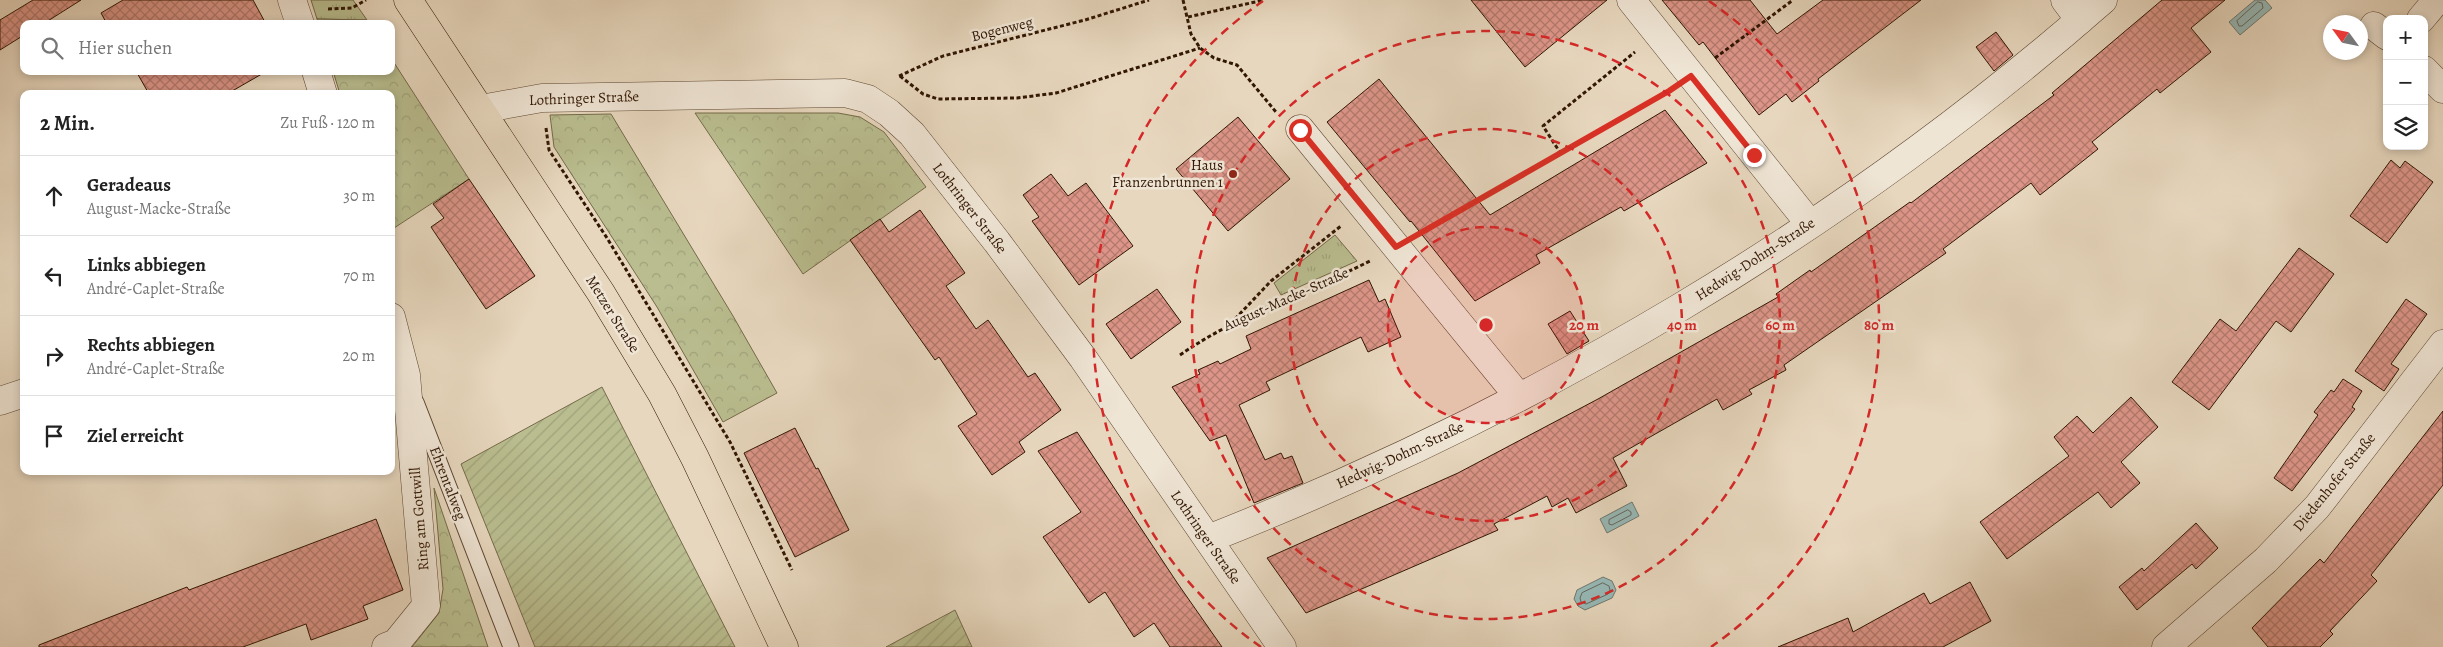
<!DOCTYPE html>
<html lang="de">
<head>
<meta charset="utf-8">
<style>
	body { margin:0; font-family:Alegreya,serif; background:#f6f6f6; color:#222 }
	.controls { position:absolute; right:15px; top:15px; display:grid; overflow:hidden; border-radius:10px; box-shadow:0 2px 8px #0003 }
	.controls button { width:45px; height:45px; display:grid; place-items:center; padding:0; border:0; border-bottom:1px solid #e0e0e0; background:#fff; color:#222; font:25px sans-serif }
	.compass { position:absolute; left:2323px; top:15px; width:45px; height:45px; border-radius:50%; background:#fff; box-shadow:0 2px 8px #0003; rotate:303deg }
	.stop { position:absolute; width:15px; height:15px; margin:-11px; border:4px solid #d93025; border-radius:50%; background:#fff }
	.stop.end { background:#d93025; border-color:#fff; box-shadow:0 1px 5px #0008 }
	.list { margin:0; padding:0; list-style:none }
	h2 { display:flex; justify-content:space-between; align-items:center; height:65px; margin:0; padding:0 20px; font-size:21px }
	h2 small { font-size:16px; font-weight:400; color:#767676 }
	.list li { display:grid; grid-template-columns:32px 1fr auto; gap:15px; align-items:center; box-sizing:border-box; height:80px; padding:0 20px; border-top:1px solid #e0e0e0 }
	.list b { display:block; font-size:19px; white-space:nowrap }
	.list p { margin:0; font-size:16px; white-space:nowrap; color:#767676 }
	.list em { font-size:16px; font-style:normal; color:#767676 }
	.icon { flex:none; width:28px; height:28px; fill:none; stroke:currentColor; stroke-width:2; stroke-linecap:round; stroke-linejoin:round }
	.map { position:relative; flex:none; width:2443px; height:647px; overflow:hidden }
	.search { position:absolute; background:#fff; box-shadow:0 2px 8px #0003; left:20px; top:20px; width:375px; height:55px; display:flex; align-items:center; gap:12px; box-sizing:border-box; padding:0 18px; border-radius:10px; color:#767676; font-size:19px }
	.panel { position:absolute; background:#fff; box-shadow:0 2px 8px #0003; left:20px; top:90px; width:375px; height:385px; border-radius:10px }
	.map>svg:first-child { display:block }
	.grass { fill:url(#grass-tufts); stroke:#756a49 }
	.forest { fill:url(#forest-crowns); stroke:#756a49 }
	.garden { fill:url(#garden-furrows); stroke:#756a49 }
	.water { fill:#97b8b6; stroke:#6e776e }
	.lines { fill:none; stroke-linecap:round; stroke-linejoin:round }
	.shore { stroke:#64675c; stroke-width:1 }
	.building { fill:url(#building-cross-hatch); stroke:#311603 }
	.service-casing { stroke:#5e4632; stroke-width:17 }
	.minor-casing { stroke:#5e4632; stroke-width:29 }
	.primary-casing { stroke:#311603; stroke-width:29 }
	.path { stroke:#311603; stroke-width:3; stroke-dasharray:4 2.5; stroke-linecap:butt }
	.service { stroke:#efe5d5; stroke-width:15 }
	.minor { stroke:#efe5d5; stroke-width:28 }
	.primary { stroke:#e7d7be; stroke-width:28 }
	.route { stroke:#d93025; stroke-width:6 }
	.ring { fill:none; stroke:#d62828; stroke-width:2.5; stroke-dasharray:9 6 }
	.poi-dot { fill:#8f2418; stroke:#efe5d5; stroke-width:2 }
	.labels { text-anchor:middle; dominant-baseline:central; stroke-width:5; stroke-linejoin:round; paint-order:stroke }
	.street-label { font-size:15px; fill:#311603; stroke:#efe5d5 }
	.poi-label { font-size:15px; fill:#311603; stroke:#efe5d5; text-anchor:end }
	.centre { fill:#d62828; stroke:#efe5d5; stroke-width:2.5 }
	.ring-label { font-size:15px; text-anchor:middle; font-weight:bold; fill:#d62828; stroke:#efe5d5; stroke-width:5; stroke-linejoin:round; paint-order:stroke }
</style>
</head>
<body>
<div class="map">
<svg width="2443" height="647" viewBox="0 0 2443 647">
	<defs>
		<pattern id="grass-tufts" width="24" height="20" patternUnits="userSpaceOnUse" patternTransform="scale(1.25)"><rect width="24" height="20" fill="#b9bd8f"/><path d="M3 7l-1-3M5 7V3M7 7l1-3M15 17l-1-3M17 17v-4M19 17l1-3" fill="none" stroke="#a0a27a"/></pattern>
		<pattern id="forest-crowns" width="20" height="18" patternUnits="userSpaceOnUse" patternTransform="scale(1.25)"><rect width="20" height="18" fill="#b9bd8f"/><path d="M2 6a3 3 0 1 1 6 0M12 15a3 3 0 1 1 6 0" fill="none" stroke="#a0a27a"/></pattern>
		<pattern id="garden-furrows" width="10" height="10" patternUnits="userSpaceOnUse" patternTransform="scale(1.25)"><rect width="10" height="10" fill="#b9bd8f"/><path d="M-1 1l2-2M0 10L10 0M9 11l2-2" fill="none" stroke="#a0a27a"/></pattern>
		<pattern id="building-cross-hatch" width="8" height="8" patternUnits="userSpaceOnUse" patternTransform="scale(1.25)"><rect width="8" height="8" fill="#dc9588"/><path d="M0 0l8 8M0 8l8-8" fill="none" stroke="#b3796d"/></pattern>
	</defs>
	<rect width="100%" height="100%" fill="#e7d7be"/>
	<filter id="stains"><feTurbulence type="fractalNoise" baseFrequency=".004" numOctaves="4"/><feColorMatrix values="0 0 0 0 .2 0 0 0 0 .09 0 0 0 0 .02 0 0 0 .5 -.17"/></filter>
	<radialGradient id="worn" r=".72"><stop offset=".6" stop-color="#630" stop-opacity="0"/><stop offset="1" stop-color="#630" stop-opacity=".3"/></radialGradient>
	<!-- grass -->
	<g class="grass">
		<path d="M 311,0 L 353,0 L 367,20 L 317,19 Z"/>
		<path d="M 1335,235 L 1357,261 L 1281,295 L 1274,283 Z"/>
	</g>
	<!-- forest -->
	<g class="forest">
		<path d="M 317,19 L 367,20 L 370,24 L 319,24 Z"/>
		<path d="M 391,58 L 469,179 L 391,230 L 391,94 L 340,94 L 333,71 L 391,71 Z"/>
		<path d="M 695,113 L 838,113 L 860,117 L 884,132 L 926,187 L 803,274 Z"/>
		<path d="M 611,114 L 733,316 L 777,393 L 723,422 L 657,307 L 554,147 L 550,115 Z"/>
		<path d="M 434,488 L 488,647 L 412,647 L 439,613 L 443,589 Z"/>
	</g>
	<!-- garden -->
	<g class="garden">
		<path d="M 602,387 L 735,647 L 535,647 L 461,464 Z"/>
		<path d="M 955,610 L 972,647 L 886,647 Z"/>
	</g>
	<!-- water -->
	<g class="water">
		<path d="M 2255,0 L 2265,0 L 2272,8 L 2240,35 L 2229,22 Z"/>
		<path d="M 1632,502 L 1639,516 L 1607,533 L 1600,519 Z"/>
		<path d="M 1603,577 L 1612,581 L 1616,590 L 1612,598 L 1585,610 L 1578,606 L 1574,599 L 1577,590 Z"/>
	</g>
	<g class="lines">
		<!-- shore -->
		<g class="shore">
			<path d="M 2258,2 L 2262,3 L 2263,8 L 2242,26 L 2239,26 L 2237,21 Z"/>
			<path d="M 1628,510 L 1631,512 L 1631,515 L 1612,525 L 1609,524 L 1609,520 Z"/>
			<path d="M 1603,583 L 1609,586 L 1610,590 L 1608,594 L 1586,604 L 1581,602 L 1580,598 L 1582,593 Z"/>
		</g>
	</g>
	<!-- building -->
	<g class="building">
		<path d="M 33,0 L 81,0 L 43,24 L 24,24 L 24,35 L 0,50 L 0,20 Z"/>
		<path d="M 123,0 L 253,0 L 266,24 L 107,24 L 101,13 Z"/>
		<path d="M 1471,0 L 1607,0 L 1525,67 Z"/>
		<path d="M 1662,0 L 1750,0 L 1777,34 L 1823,0 L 1921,0 L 1818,79 L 1819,81 L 1792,102 L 1786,94 L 1759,115 L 1703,42 L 1699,45 Z"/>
		<path d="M 2162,0 L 2225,0 L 2191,28 L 2211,52 L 2160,93 L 2157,89 L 2092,142 L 2098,149 L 2040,195 L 2031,183 L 1943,249 L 1946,253 L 1784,365 L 1786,370 L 1749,390 L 1752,394 L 1723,410 L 1717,399 L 1613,458 L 1627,486 L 1576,513 L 1568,498 L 1552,507 L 1547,496 L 1494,524 L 1498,530 L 1306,613 L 1267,558 L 1458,473 L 1598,399 L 1778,297 L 1776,294 L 1810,270 L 1811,272 L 1910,202 L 1911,203 L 2054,95 L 2052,93 Z"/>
		<path d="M 1996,32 L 2013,55 L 1994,71 L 1976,47 Z"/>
		<path d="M 136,71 L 267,71 L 227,94 L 149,94 Z"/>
		<path d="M 1379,79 L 1490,215 L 1665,110 L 1707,163 L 1624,211 L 1621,207 L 1536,255 L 1540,263 L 1475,301 L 1411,221 L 1410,222 L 1327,122 Z"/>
		<path d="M 1238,117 L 1290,179 L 1228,231 L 1176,169 Z"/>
		<path d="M 2391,160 L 2400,168 L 2405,161 L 2433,182 L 2387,243 L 2350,216 Z"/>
		<path d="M 1051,174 L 1068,196 L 1086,183 L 1133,246 L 1079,285 L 1032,221 L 1039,217 L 1023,195 Z"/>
		<path d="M 469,179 L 535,276 L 486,309 L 431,227 L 444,218 L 433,204 Z"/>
		<path d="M 920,210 L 965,273 L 946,286 L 976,329 L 988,320 L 1028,377 L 1035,373 L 1061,410 L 1019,442 L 1025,452 L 992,475 L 958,426 L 977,414 L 939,357 L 935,360 L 850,240 L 880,219 L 889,232 Z"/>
		<path d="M 2299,248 L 2334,274 L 2291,332 L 2276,321 L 2209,410 L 2172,382 L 2220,319 L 2236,331 Z"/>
		<path d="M 1369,280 L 1379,302 L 1385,299 L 1401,337 L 1368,352 L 1361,337 L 1266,382 L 1270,390 L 1239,405 L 1265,460 L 1281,453 L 1284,459 L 1292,456 L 1303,483 L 1254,503 L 1226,435 L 1210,441 L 1172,387 L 1200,374 L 1198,370 L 1218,361 L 1220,364 L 1251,349 L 1246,336 Z"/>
		<path d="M 1157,289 L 1181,322 L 1131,359 L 1106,324 Z"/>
		<path d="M 2406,299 L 2427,314 L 2391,364 L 2399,369 L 2384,391 L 2355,371 Z"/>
		<path d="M 1570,311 L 1589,341 L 1567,354 L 1548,324 Z"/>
		<path d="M 2343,379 L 2362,391 L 2352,407 L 2355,409 L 2292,491 L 2274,478 L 2318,415 L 2314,412 L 2331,390 L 2334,392 Z"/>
		<path d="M 2131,397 L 2158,427 L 2121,462 L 2140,483 L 2111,508 L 2098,492 L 2007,559 L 1980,522 L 2069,456 L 2054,437 L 2077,416 L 2093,433 Z"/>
		<path d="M 2443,411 L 2443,485 L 2371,575 L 2377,581 L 2330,631 L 2333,634 L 2320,647 L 2268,647 L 2252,628 L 2320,559 L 2324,563 Z"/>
		<path d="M 795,428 L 816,469 L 818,468 L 849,530 L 795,557 L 744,453 Z"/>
		<path d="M 1077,432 L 1178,584 L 1222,647 L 1170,647 L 1154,623 L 1134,637 L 1105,592 L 1089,603 L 1043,537 L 1081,512 L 1038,451 Z"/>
		<path d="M 376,519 L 403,590 L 363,606 L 368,619 L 311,640 L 306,624 L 243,647 L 39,647 L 39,645 L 187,587 L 189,590 Z"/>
		<path d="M 2196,523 L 2218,548 L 2196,569 L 2192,564 L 2137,610 L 2119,587 L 2142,568 L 2144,571 Z"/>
		<path d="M 1970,582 L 1991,621 L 1943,647 L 1778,647 L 1848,618 L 1853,632 L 1924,593 L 1930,604 Z"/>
	</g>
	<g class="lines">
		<!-- service casing -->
		<g class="service-casing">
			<path id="service" d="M 416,402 L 511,647"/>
		</g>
		<!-- minor casing -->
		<g class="minor-casing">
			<g id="minor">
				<path d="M 292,0 L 300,24"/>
				<path d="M 1631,0 L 1810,224"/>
				<path d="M 2065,0 L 2080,20"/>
				<path d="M 2421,19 L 2437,0"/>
				<path d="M 2374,26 L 2387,36"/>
				<path d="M 2424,70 L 2443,89"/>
				<path d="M 316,71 L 323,94"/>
				<path d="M 481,109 L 542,98 L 845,93 L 868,99 L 889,113 L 912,134 L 997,242 L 1083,358 L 1282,647"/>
				<path d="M 1300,129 L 1519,397"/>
				<path d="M 0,401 L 24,393"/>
				<path d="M 1208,539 C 1533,411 1840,231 2103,0"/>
				<path d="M 386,647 L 396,643 L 426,606 L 406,375 L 391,317"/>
				<path d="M 2166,647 L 2266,560 L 2317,507 L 2443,344"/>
			</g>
		</g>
		<!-- primary casing -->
		<g class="primary-casing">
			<path id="primary" d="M 408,0 L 601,293 L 662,394 L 695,458 L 784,647"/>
		</g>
		<!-- path -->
		<g class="path">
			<path d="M 1183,0 L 1191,34 L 1200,48 L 1214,58 L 1237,65 L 1276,112"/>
			<path d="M 328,9 L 352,8 L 366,0"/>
			<path d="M 1188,17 L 1264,0"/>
			<path d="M 1715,58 L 1793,0"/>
			<path d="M 899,76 L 943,56 L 1085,20 L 1149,0"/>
			<path d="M 900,76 L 923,94 L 938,99 L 1017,98 L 1056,93 L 1200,48"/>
			<path d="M 546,128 L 549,150 L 607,238 L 730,442 L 792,570"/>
			<path d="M 1561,154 L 1543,126 L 1635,52"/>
			<path d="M 1424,232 L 1665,93"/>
			<path d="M 1235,319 L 1271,281 L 1341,226"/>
			<path d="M 1180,355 C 1239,314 1306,293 1370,261"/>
		</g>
		<!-- service -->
		<use href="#service" class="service"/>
		<!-- minor -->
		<use href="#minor" class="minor"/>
		<!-- primary -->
		<use href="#primary" class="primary"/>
	</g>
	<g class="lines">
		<!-- route -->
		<path class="route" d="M 1300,130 L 1396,247 L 1669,91 L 1691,76 L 1754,155"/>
	</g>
	<!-- distance rings -->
	<circle cx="1486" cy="325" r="98" fill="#d62828" fill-opacity=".12"/>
	<g class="ring">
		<circle cx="1486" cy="325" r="98"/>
		<circle cx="1486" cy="325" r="196"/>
		<circle cx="1486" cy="325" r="294"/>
		<path d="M1261 647A393 393 0 0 1 1263 1M1709 1A393 393 0 0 1 1711 647"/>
	</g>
	<!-- markers -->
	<circle class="poi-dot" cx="1233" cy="174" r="5"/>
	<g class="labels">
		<!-- street labels -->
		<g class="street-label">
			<text transform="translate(1002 29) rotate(-14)">Bogenweg</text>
			<text transform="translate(584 98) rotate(-2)">Lothringer Straße</text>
			<text transform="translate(970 208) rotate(52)">Lothringer Straße</text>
			<text transform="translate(1755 259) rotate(-33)">Hedwig-Dohm-Straße</text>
			<text transform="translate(1286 299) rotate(-24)">August-Macke-Straße</text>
			<text transform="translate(613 314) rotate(58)">Metzer Straße</text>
			<text transform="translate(1400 455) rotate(-25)">Hedwig-Dohm-Straße</text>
			<text transform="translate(2334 482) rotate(-51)">Diedenhofer Straße</text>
			<text transform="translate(448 483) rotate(69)">Ehrentalweg</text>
			<text transform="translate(419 519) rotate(-95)">Ring am Gottwill</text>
			<text transform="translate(1206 537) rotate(55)">Lothringer Straße</text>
		</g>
		<!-- poi labels -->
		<g class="poi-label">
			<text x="1223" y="165">Haus<tspan x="1223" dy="17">Franzenbrunnen 1</tspan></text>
		</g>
	</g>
	<circle cx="1486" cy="325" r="8" class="centre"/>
	<g class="ring-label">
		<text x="1584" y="330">20 m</text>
		<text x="1682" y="330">40 m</text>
		<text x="1780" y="330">60 m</text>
		<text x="1879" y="330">80 m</text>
	</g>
	<rect width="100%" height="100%" filter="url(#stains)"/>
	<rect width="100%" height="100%" fill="url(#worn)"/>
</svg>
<div class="controls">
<button>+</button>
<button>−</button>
<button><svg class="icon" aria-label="layers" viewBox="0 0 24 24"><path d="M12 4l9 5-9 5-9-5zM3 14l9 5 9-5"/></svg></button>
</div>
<svg class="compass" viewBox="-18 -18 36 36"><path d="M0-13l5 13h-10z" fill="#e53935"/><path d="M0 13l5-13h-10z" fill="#767676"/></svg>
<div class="stop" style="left:1300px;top:130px"></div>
<div class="stop end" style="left:1754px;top:155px"></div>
<div class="search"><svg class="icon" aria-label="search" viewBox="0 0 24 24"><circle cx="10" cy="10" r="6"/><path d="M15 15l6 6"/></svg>Hier suchen</div>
<section class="panel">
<h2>2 Min.<small>Zu Fuß · 120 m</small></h2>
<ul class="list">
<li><svg class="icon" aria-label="ahead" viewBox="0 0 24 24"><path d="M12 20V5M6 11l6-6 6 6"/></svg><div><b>Geradeaus</b><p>August-Macke-Straße</p></div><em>30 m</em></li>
<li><svg class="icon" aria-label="left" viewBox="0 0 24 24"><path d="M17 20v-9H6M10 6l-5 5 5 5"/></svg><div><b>Links abbiegen</b><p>André-Caplet-Straße</p></div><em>70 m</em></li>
<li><svg class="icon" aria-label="right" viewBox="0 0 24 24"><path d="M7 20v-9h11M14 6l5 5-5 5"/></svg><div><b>Rechts abbiegen</b><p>André-Caplet-Straße</p></div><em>20 m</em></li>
<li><svg class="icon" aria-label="arrive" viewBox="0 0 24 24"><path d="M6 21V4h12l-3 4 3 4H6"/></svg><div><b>Ziel erreicht</b></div></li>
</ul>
</section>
</div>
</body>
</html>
